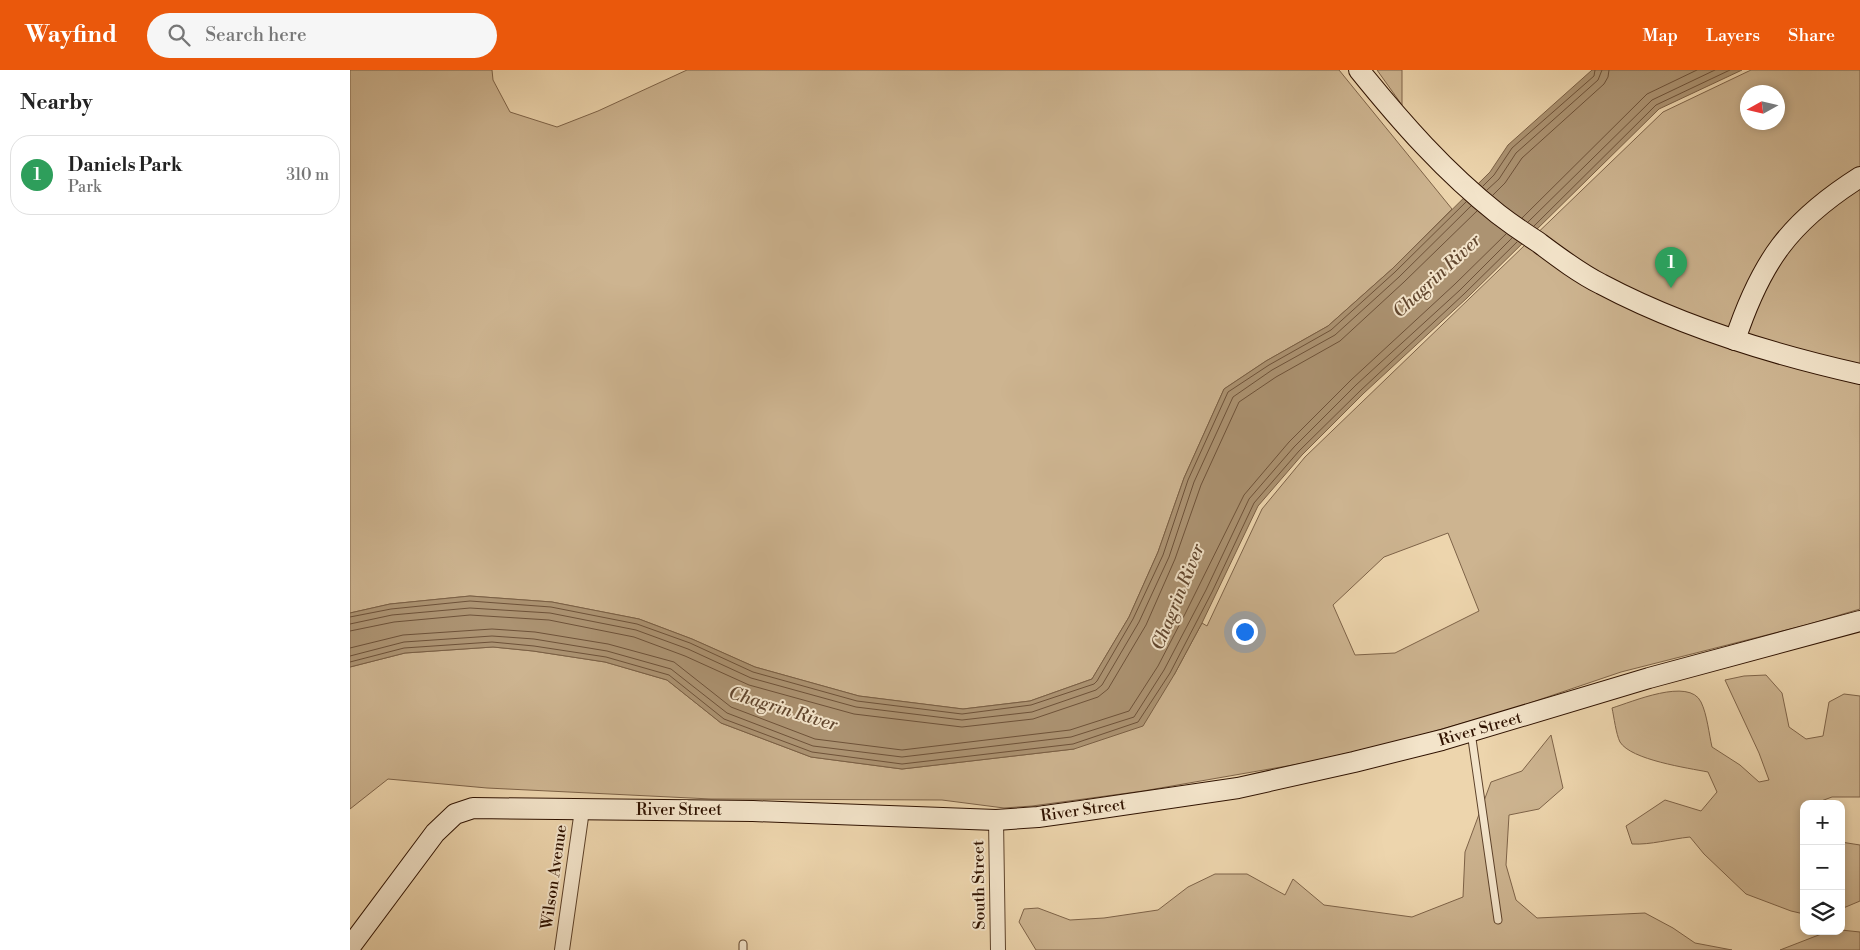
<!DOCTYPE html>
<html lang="en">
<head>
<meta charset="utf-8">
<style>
	body { margin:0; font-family:"Libre Bodoni",serif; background:#f6f6f6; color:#222 }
	.controls { position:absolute; right:15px; bottom:15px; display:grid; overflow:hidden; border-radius:10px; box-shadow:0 2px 8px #0003 }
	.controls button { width:45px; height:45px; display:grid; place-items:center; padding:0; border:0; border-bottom:1px solid #e0e0e0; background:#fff; color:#222; font:25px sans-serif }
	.compass { position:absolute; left:1390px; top:15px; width:45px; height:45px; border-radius:50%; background:#fff; box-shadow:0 2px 8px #0003; rotate:262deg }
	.you { position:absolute; left:894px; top:561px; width:18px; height:18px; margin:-12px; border:4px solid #fff; border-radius:50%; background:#1a73e8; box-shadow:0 0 0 8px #1a73e833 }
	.badge { display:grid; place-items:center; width:32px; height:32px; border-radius:50%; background:#ea580c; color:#fff; font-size:16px; font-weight:700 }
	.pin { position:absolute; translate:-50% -41px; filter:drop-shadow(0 1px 2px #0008) }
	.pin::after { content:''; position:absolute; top:26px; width:18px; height:15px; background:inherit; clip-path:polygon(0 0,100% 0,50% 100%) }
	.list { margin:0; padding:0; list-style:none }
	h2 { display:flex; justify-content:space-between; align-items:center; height:65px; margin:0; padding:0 20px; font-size:21px }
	h2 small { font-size:16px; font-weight:400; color:#767676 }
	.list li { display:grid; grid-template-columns:32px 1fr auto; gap:15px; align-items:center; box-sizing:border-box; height:80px; margin:0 10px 10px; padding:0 10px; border:1px solid #e0e0e0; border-radius:20px }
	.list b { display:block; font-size:19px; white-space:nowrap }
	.list p { margin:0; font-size:16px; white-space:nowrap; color:#767676 }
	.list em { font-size:16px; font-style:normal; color:#767676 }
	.icon { flex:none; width:28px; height:28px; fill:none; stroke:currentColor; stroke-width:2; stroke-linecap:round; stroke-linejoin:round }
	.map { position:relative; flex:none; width:1510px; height:880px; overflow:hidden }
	header { display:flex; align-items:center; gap:30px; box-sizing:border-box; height:70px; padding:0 25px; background:#ea580c; color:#fff }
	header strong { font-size:24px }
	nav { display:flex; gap:28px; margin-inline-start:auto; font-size:18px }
	.search { width:350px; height:45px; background:#f6f6f6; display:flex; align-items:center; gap:12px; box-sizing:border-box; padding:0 18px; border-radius:28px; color:#767676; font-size:19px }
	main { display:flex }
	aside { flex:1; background:#fff }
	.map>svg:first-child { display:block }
	.green { fill:#cdb490; stroke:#7e6348; fill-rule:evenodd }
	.water { fill:#ac9372; stroke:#7a5f44 }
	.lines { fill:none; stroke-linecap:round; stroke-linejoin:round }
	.shore { stroke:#6e5239; stroke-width:1 }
	.lane-casing { stroke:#5e432b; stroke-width:9 }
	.street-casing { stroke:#5e432b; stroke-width:16 }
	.secondary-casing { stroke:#2f1200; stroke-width:22 }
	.lane { stroke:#f3e4ca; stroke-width:7 }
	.street { stroke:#f3e4ca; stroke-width:14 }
	.secondary { stroke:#f3e4ca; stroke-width:20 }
	.labels { text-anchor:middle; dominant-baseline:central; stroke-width:4; stroke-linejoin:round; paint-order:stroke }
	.street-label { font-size:16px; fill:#2f1200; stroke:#f3e4ca }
	.water-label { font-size:18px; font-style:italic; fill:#61462e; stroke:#f3e4ca }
</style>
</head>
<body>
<header>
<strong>Wayfind</strong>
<div class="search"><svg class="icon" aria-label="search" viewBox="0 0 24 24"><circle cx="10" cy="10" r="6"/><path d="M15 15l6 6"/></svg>Search here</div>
<nav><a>Map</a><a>Layers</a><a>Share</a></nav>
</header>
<main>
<aside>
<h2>Nearby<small></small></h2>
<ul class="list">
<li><span class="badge" style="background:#2e9e5b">1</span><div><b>Daniels Park</b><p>Park</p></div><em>310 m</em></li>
</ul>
</aside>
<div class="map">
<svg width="1510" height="880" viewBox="0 0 1510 880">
	<rect width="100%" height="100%" fill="#edd5ad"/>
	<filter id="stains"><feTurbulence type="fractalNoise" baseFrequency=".004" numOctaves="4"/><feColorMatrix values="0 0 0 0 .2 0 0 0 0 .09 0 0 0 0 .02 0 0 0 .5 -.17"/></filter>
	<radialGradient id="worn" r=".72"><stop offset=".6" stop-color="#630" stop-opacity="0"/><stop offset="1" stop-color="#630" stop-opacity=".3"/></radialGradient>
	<!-- green -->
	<g class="green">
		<path d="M 0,0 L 142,0 L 143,10 L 160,42 L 207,57 L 248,41 L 337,0 L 989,0 L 1102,139 L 1042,199 L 978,256 L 916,291 L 874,319 L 834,408 L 808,482 L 779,547 L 742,609 L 680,631 L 613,639 L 509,626 L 405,597 L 342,569 L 289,549 L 202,532 L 120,526 L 40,534 L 0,543 Z"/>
		<path d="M 1027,0 L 1052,0 L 1052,35 Z"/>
		<path d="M 1401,0 L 1510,0 L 1510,539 L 1456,555 L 1271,602 L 1162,639 L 1057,669 L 960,692 L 793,721 L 682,736 L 654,738 L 592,730 L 361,729 L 137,718 L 38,709 L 0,739 L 0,597 L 55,583 L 143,577 L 183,581 L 255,592 L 317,610 L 371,653 L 461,687 L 552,699 L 724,679 L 824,605 L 852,553 L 857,556 L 912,439 L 955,387 L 1313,42 ZM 1398,22 L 1428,22 L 1428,52 L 1398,52 ZM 1098,463 L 1129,541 L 1045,583 L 1005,585 L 983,535 L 1034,487 Z"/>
		<path d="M 1416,605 L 1432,623 L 1439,657 L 1456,669 L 1473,666 L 1479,632 L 1494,624 L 1510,626 L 1510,727 L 1482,727 L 1463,734 L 1454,734 L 1454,844 L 1441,841 L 1396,824 L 1354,784 L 1340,767 C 1320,769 1301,775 1282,774 L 1276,756 L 1315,730 L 1351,741 L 1367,722 L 1358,702 C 1338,698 1281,690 1270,672 C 1266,664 1264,647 1262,638 C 1282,632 1339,607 1351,632 C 1357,644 1359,664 1362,677 L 1390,695 L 1409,712 L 1419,710 L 1409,683 L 1375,610 L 1394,606 Z"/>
		<path d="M 1201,665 L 1213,718 L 1189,739 L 1159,745 L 1156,795 L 1166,830 L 1187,848 L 1295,843 L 1323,858 L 1345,873 L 1382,880 L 686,880 L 669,852 L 674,839 L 688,838 L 720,850 L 754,848 L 808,840 L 838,817 L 865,804 L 897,804 L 935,825 L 943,809 L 974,835 L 1062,847 L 1113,827 L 1115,782 L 1141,712 L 1172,701 Z"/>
		<path d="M 1491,772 L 1510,775 L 1510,831 L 1491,839 Z"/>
		<path d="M 1491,860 L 1510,862 L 1510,880 L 1430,880 L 1479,861 L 1491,861 Z"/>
	</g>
	<!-- water -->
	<path class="water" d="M 1242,0 L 1392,0 L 1309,39 L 1117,228 L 1014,323 L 952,385 L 908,436 L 852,553 L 824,605 L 793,656 L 724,679 L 552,699 L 461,687 L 371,653 L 317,610 L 255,592 L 183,581 L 143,577 L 55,583 L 0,597 L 0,543 L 40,534 L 120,526 L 202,532 L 289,549 L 342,569 L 405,597 L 509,626 L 613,639 L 680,631 L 742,609 L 779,547 L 808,482 L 834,408 L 874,319 L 916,291 L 978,256 L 1042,199 L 1140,102 L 1158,75 Z"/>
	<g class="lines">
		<!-- shore -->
		<g class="shore">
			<path d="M 1133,116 L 1144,105 L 1162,78 L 1244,6 L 1245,0"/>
			<path d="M 1137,120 L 1149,109 L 1166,83 L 1248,10 L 1252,0"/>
			<path d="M 1143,125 L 1155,113 L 1172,88 L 1254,14 L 1258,7 L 1259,0"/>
			<path d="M 1172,148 L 1297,24 L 1347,0"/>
			<path d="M 1178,152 L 1302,30 L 1365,0"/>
			<path d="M 1184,156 L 1306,35 L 1380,0"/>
			<path d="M 0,547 L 41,539 L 120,531 L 201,537 L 287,554 L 340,573 L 403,602 L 507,631 L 612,644 L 681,635 L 744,614 L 747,611 L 783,549 L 813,485 L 838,410 L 878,322 L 919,295 L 981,260 L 1045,202 L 1116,132"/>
			<path d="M 0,554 L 42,545 L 120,538 L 200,543 L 286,560 L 338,579 L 401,608 L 506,637 L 612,650 L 682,642 L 746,620 L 752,615 L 789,552 L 819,487 L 844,412 L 883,327 L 922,300 L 985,265 L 1049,207 L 1121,136"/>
			<path d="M 0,561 L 44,552 L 120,545 L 199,550 L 284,567 L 335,586 L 399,615 L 504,644 L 612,657 L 683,649 L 748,627 L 758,619 L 796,555 L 825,489 L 851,415 L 889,332 L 926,307 L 990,271 L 1054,212 L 1127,141"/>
			<path d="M 0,578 L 53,565 L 142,559 L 185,562 L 258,574 L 324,592 L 381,637 L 465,669 L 552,680 L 720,660 L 779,641 L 808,596 L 835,544 L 894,425 L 939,372 L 1001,310 L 1105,214 L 1156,164"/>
			<path d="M 0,586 L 54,572 L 142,566 L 184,569 L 257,581 L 321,599 L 377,643 L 463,676 L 552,687 L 721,667 L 784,647 L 814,600 L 856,520 L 899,429 L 944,377 L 1006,315 L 1110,220 L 1162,168"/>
			<path d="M 0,592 L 54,578 L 142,572 L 184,576 L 256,587 L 319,605 L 374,649 L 462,682 L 552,694 L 723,674 L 788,652 L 820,603 L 862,522 L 904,433 L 949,381 L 1011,320 L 1114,224 L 1167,172"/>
		</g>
		<!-- lane casing -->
		<g class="lane-casing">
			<g id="lane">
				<path d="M 1121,662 L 1148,850"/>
				<path d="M 393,874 L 393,880"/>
			</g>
		</g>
		<!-- street casing -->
		<g class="street-casing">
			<g id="street">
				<path d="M 646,750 L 648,880"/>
				<path d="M 212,880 L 232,740"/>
			</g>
		</g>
		<!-- secondary casing -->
		<g class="secondary-casing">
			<g id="secondary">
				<path d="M 1009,0 C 1051,52 1095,102 1148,144 C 1161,154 1174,163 1188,172 C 1208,187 1229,203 1251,214 C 1332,257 1421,284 1510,304"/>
				<path d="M 1385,270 C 1411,192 1439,152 1510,107"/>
				<path d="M 0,877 L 85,763 L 105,744 L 123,738 L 403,741 L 646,750 L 688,747 L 731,741 L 888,718 L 1004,692 L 1092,670 L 1299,608 L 1510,551"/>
			</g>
		</g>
		<!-- lane -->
		<use href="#lane" class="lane"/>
		<!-- street -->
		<use href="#street" class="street"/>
		<!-- secondary -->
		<use href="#secondary" class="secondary"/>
	</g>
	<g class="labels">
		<!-- street labels -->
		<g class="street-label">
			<text transform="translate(1130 659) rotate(-16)">River Street</text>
			<text x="329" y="740">River Street</text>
			<text transform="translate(733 740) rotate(-8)">River Street</text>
			<text transform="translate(204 807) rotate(-82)">Wilson Avenue</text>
			<text transform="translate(629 815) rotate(-91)">South Street</text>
		</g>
		<!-- water labels -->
		<g class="water-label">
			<text transform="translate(1087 206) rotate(-43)">Chagrin River</text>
			<text transform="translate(828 527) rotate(-68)">Chagrin River</text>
			<text transform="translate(433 639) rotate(17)">Chagrin River</text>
		</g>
	</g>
	<rect width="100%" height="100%" filter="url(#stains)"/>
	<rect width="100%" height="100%" fill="url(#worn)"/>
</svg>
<div class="controls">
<button>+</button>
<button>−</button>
<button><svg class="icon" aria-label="layers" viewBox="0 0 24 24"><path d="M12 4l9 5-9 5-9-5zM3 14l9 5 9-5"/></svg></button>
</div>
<svg class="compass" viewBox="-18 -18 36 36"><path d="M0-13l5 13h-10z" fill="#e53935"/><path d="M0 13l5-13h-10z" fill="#767676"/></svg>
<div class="you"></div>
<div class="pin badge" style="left:1321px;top:218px;background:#2e9e5b">1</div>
</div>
</main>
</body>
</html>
